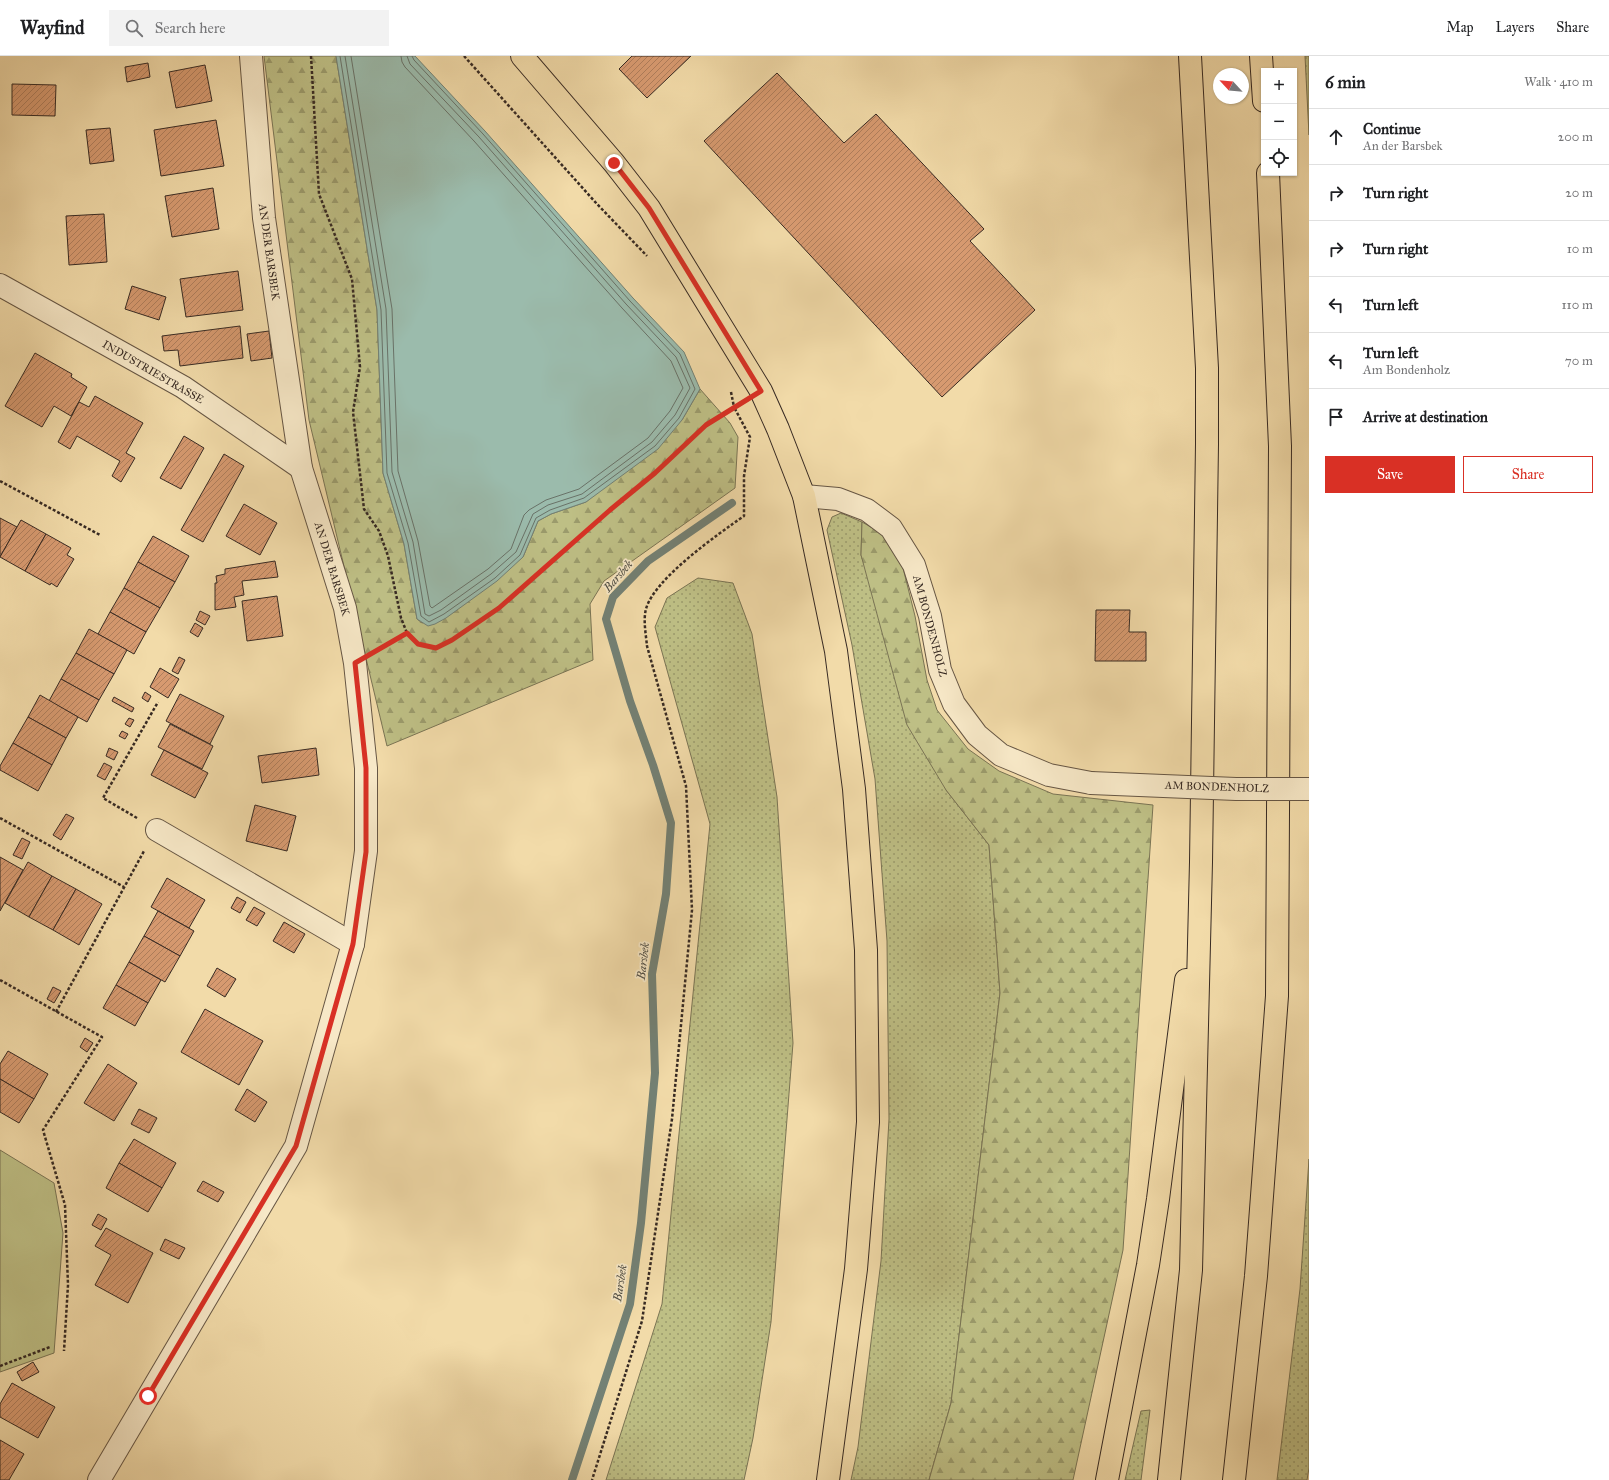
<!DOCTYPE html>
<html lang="en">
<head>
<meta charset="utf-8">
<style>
	body { margin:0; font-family:"IM FELL Great Primer",serif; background:#f2f2f2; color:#202124 }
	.controls { position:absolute; right:12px; top:12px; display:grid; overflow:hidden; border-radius:0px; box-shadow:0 1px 3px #0004 }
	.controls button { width:36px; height:36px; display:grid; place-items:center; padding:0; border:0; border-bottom:1px solid #e0e0e0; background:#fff; color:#202124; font:20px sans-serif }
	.compass { position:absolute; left:1213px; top:12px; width:36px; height:36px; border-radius:50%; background:#fff; box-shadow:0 1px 3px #0004; rotate:296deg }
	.stop { position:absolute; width:12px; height:12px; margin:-9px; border:3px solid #d93025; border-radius:50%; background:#fff }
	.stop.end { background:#d93025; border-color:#fff; box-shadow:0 1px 4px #0008 }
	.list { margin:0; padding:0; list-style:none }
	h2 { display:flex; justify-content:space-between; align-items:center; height:52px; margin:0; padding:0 16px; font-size:17px }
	h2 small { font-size:13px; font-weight:400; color:#757577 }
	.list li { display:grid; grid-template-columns:26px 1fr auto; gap:12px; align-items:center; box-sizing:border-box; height:56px; padding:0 16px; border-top:1px solid #e0e0e0 }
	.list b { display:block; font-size:15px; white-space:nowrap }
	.list p { margin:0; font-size:13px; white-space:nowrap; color:#757577 }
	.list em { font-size:13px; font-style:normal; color:#757577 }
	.actions { display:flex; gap:8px; padding:12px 16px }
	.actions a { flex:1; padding:9px 0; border:1px solid #d93025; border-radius:0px; text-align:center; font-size:14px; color:#d93025 }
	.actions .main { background:#d93025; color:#fff }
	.icon { flex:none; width:22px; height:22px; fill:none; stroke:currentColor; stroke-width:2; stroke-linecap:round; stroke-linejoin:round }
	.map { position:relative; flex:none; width:1309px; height:1424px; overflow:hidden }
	header { display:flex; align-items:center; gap:24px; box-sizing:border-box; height:56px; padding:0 20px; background:#fff; border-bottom:1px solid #e0e0e0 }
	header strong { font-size:19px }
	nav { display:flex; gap:22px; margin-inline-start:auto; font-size:14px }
	.search { width:280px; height:36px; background:#f2f2f2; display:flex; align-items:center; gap:10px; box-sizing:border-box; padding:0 14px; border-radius:0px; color:#757577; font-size:15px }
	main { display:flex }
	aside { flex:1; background:#fff }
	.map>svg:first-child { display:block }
	.grass { fill:url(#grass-dots); stroke:#7a7454 }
	.forest { fill:url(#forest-firs); stroke:#7a7454 }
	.park { fill:#bebf85; stroke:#7a7454 }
	.water { fill:#9bbbac; stroke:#738175 }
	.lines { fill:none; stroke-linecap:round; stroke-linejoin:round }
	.shore { stroke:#697268; stroke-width:1 }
	.stream { stroke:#738175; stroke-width:8 }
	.building { fill:url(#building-hatch); stroke:#372a23 }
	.minor-casing { stroke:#665644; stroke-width:24 }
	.major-casing { stroke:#372a23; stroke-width:24 }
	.highway-casing { stroke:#372a23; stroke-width:24 }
	.path { stroke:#372a23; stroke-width:2.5; stroke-dasharray:3 2; stroke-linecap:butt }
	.minor { stroke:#f7e8c7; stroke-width:22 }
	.major { stroke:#f2dba9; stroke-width:22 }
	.highway { stroke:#f2dba9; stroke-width:22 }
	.minor-bridge-casing { stroke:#665644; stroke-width:24; stroke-linecap:butt }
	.minor-bridge { stroke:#f7e8c7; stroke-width:22 }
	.route { stroke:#d93025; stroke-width:5 }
	.labels { text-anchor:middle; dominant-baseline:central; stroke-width:3.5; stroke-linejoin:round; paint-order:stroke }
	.street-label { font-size:11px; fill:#372a23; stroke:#f7e8c7 }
	.water-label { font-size:12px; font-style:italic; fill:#504e45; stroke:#f7e8c7 }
</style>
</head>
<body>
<header>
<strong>Wayfind</strong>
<div class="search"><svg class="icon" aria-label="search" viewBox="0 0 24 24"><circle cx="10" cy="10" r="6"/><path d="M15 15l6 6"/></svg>Search here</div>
<nav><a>Map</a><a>Layers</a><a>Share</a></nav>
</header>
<main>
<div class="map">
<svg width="1309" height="1424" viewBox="0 0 1309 1424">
	<defs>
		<pattern id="grass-dots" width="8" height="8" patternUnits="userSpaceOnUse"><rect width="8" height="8" fill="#bebf85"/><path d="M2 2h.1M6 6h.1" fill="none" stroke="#9b9b6c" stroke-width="1.8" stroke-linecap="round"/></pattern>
		<pattern id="forest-firs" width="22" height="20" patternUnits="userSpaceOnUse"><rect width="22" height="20" fill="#bebf85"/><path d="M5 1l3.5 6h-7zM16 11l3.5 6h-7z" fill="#9b9b6c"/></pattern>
		<pattern id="building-hatch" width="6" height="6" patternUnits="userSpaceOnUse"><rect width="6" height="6" fill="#d79a70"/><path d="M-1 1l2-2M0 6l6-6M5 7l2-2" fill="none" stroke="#af7e5c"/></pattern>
	</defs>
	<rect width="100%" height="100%" fill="#f2dba9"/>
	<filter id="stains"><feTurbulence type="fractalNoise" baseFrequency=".005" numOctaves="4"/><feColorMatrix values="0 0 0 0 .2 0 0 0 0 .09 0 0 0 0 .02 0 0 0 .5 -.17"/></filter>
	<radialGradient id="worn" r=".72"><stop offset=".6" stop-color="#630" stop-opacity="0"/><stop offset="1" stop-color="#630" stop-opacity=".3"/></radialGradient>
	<!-- grass -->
	<g class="grass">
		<path d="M 1305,0 L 1309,0 L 1309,79 Z"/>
		<path d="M 841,457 L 862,466 L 861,499 L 946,734 L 989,789 L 1000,937 L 951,1347 L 929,1424 L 851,1424 L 858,1391 L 881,1205 L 889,1063 L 887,885 L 875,723 L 852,589 L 827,474 L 832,461 Z"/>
		<path d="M 698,522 L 733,527 L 752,578 L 777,741 L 793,987 L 771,1266 L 753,1382 L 744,1424 L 606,1424 L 662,1248 L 710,768 L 655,571 L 667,542 Z"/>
		<path d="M 1309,1103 L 1309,1412 L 1307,1424 L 1277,1424 L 1300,1233 Z"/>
		<path d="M 1150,1354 L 1141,1424 L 1125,1424 L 1141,1355 Z"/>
	</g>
	<!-- forest -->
	<g class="forest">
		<path d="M 264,0 L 336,0 L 377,254 L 383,417 L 404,488 L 417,563 L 422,567 L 446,561 L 523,501 L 538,465 L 551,458 L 586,446 L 682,364 L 700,333 L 730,367 L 738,381 L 735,432 L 604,525 L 590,548 L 593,604 L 387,690 L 309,364 Z"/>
		<path d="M 862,466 L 883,478 L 903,512 L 915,560 L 927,624 L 937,654 L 968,693 L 999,715 L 1053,738 L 1153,749 L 1123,1194 L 1073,1424 L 929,1424 L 951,1347 L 1000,937 L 989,789 L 946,734 L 907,669 L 861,499 Z"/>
	</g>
	<!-- park -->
	<path class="park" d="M 0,1094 L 54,1127 L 63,1177 L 54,1297 L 0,1316 Z"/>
	<!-- water -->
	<path class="water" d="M 336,0 L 415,0 L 485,75 L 633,242 L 684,296 L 700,333 L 682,364 L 658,393 L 586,446 L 551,458 L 538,465 L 523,501 L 497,525 L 446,562 L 435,568 L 428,570 L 417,563 L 404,488 L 383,417 L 377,254 Z"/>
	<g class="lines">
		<!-- shore -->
		<g class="shore">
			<path d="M 340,0 L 381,254 L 387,417 L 408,487 L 421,560 L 429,566 L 444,558 L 495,522 L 520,499 L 536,462 L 550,454 L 584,442 L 655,390 L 679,362 L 695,333 L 680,298 L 630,245 L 483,78 L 414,4 L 412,0"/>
			<path d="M 345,0 L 386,253 L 392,416 L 413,486 L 425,558 L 429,560 L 441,554 L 491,518 L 516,496 L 533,458 L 548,449 L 582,438 L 652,386 L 675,359 L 690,332 L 676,301 L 626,248 L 479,81 L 410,8 L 407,0"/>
			<path d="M 351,0 L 392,253 L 398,415 L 418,485 L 430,550 L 432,552 L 488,513 L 511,493 L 524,459 L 529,454 L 546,444 L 579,433 L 648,382 L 670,355 L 683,332 L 671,305 L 622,252 L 474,85 L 405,11 L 402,6 L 401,0"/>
		</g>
		<!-- stream -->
		<path class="stream" d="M 572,1424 L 630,1248 L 641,1167 L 655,1017 L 652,918 L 666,838 L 671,767 L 653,709 L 630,645 L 606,563 L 613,541 L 648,505 L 732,447"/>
	</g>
	<!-- building -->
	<g class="building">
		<path d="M 632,0 L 691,0 L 647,42 L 619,13 Z"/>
		<path d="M 148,7 L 150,21 L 127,26 L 125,11 Z"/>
		<path d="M 205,9 L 212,45 L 176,52 L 169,16 Z"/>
		<path d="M 777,17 L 844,87 L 876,58 L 984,173 L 970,185 L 1035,254 L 942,341 L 704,85 Z"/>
		<path d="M 12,28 L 56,29 L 55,60 L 12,59 Z"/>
		<path d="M 216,64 L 224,110 L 161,120 L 154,74 Z"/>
		<path d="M 110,72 L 114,105 L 90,108 L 86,74 Z"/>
		<path d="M 213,132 L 219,173 L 172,181 L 165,140 Z"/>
		<path d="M 104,158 L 107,206 L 69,209 L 66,160 Z"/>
		<path d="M 238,215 L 243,254 L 186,261 L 180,223 Z"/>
		<path d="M 132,230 L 166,241 L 159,264 L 125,253 Z"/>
		<path d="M 240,270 L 243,302 L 180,310 L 178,294 L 164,295 L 162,280 Z"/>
		<path d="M 269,275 L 272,302 L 251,305 L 247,278 Z"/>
		<path d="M 35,297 L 72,318 L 71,321 L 87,331 L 71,360 L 54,350 L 42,371 L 5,350 Z"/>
		<path d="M 95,340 L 143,367 L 126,397 L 135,402 L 121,426 L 112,420 L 120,405 L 77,380 L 70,393 L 58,386 L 79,346 L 89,351 Z"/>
		<path d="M 184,380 L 204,392 L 181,433 L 160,422 Z"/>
		<path d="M 224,398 L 244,410 L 203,486 L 181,474 Z"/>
		<path d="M 244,448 L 277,467 L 260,499 L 226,480 Z"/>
		<path d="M 0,462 L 17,471 L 0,501 Z"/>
		<path d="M 21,464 L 46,478 L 25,515 L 0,501 Z"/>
		<path d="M 46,478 L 71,492 L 67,499 L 74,503 L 57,531 L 51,527 L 50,529 L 25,515 Z"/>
		<path d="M 153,480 L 189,500 L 175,526 L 138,506 Z"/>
		<path d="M 275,505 L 278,521 L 242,525 L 244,539 L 234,541 L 236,551 L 215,554 L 215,527 L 217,527 L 216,520 L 225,518 L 225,513 Z"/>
		<path d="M 138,506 L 175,526 L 160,552 L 124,532 Z"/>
		<path d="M 124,532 L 160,552 L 146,576 L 110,556 Z"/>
		<path d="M 277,540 L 283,580 L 247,585 L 242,545 Z"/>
		<path d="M 1096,554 L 1130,554 L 1129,576 L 1146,576 L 1146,605 L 1095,605 Z"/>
		<path d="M 200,555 L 210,560 L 205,569 L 196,564 Z"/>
		<path d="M 110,556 L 146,576 L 134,598 L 98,578 Z"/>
		<path d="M 195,567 L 203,572 L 198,581 L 190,576 Z"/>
		<path d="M 89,573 L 127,594 L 114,618 L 76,597 Z"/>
		<path d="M 76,597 L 114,618 L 99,644 L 61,623 Z"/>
		<path d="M 179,601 L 185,604 L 178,618 L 172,615 Z"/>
		<path d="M 160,612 L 179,623 L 168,642 L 150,631 Z"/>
		<path d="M 61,623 L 99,644 L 87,666 L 49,645 Z"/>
		<path d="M 145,636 L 151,640 L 148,646 L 142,642 Z"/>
		<path d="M 180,638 L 224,660 L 210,688 L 166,665 Z"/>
		<path d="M 40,639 L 78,661 L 66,682 L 28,661 Z"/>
		<path d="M 114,641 L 134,652 L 132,656 L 112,645 Z"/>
		<path d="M 28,661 L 66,682 L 52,709 L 13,687 Z"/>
		<path d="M 129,662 L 134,664 L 130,671 L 125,668 Z"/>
		<path d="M 170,668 L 213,690 L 202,713 L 158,691 Z"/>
		<path d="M 122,675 L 128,678 L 125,683 L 119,680 Z"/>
		<path d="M 13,687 L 52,709 L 38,735 L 0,714 L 0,710 Z"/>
		<path d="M 109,692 L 118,696 L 114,704 L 106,700 Z"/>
		<path d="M 316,692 L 319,719 L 262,727 L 258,700 Z"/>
		<path d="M 164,694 L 208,717 L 195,742 L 151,719 Z"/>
		<path d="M 104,707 L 112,711 L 105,724 L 97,720 Z"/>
		<path d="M 255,749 L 296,760 L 287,795 L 246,785 Z"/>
		<path d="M 66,758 L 74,762 L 61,784 L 53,779 Z"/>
		<path d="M 22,782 L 30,786 L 22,803 L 13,799 Z"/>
		<path d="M 0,801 L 23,814 L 0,855 Z"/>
		<path d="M 28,806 L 52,820 L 29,861 L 5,847 Z"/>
		<path d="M 52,820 L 76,833 L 53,874 L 29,861 Z"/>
		<path d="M 167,822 L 205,844 L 189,872 L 151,851 Z"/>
		<path d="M 76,833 L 102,848 L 79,889 L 53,874 Z"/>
		<path d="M 237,841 L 246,846 L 240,857 L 231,852 Z"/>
		<path d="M 254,851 L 265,857 L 257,870 L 246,864 Z"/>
		<path d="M 158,855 L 194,875 L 180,900 L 144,880 Z"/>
		<path d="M 284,866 L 305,878 L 294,897 L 273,885 Z"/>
		<path d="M 144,880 L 180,900 L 165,926 L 129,906 Z"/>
		<path d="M 129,906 L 161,924 L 148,947 L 116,929 Z"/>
		<path d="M 217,912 L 236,923 L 225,941 L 207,930 Z"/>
		<path d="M 116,929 L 148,947 L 135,970 L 103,952 Z"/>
		<path d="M 53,931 L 61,935 L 54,947 L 47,943 Z"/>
		<path d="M 205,953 L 263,985 L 239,1029 L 181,996 Z"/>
		<path d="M 85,982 L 93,987 L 87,996 L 80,991 Z"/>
		<path d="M 8,995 L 48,1018 L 34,1043 L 0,1023 L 0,1008 Z"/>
		<path d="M 108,1008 L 137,1027 L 114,1065 L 84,1047 Z"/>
		<path d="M 0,1023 L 34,1043 L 19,1067 L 0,1056 Z"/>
		<path d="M 247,1033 L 267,1046 L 255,1066 L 235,1054 Z"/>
		<path d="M 139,1053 L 157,1062 L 149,1077 L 131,1068 Z"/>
		<path d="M 134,1083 L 176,1107 L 162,1132 L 119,1107 Z"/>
		<path d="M 119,1107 L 162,1132 L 148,1156 L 106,1132 Z"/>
		<path d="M 203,1125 L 224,1136 L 218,1146 L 197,1135 Z"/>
		<path d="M 98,1158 L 107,1163 L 101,1174 L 92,1169 Z"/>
		<path d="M 106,1172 L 153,1197 L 128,1247 L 95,1229 L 111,1199 L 95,1190 Z"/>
		<path d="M 165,1183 L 185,1192 L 179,1203 L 160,1194 Z"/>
		<path d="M 33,1306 L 39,1316 L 22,1325 L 17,1316 Z"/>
		<path d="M 12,1327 L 55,1351 L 38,1382 L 0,1361 L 0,1348 Z"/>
		<path d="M 0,1384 L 24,1398 L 9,1424 L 0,1424 Z"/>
	</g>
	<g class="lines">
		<!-- minor casing -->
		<g class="minor-casing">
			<g id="minor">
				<path d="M 0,229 L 183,331 L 301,412"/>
				<path d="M 804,440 L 838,443 L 867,454 L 891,472 L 914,509 L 930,560 L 940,614 L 954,648 L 977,679 L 1001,699 L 1049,719 L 1091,727"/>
				<path d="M 157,774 L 353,888"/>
				<path d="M 99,1424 L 296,1090 L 353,888 L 366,795 L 366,712 L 355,607 L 345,552 L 301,412 L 264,162 L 251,0"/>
			</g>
		</g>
		<!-- major casing -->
		<g class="major-casing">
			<path id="major" d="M 522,0 L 614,107 L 649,152 L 761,335 L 778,373 L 804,440 L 836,595 L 854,733 L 866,894 L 868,1066 L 856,1213 L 828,1424"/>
		</g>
		<!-- highway casing -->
		<g class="highway-casing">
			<g id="highway">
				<path d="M 1261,0 L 1264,45"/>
				<path d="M 1107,1424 L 1148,1209 L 1158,1143 L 1186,924"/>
				<path d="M 1169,1424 L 1191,1214 L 1201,806 L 1207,388 L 1207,312 L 1190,0"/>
				<path d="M 1234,1424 L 1256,1220 L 1277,940 L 1280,390 L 1268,117"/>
			</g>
		</g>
		<!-- path -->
		<g class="path">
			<path d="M 311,0 L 319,138 L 352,223 L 360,311 L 353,356 L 364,453 L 379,475 L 388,500 L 401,562 L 407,577 L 378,594"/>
			<path d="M 464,0 L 597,148 L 647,200"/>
			<path d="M 731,336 L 734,351 L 739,348"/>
			<path d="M 0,425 L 100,479"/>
			<path d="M 407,577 L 418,588 L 436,592 L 452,584 L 499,552 L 610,454 L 655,417 L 706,369 L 734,351 L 750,381 L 744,420 L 744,460 C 718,478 654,523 646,553 C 643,564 646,579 647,590 L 686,730 L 692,854 L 672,1063 L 642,1265 L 592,1424"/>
			<path d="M 0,762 L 124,831"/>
			<path d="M 137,762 L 103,742 L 158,646"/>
			<path d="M 0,924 L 102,981 L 43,1074 L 65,1149 L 68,1229 L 64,1295"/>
			<path d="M 56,956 L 144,795"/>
			<path d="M 0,1310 L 50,1291"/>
		</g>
		<!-- minor -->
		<use href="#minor" class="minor"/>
		<!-- major -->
		<use href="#major" class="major"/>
		<!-- highway -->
		<use href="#highway" class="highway"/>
		<!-- minor-bridge casing -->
		<g class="minor-bridge-casing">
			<path id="minor-bridge" d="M 1091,727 L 1236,733 L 1309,733"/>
		</g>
		<!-- minor-bridge -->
		<use href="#minor-bridge" class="minor-bridge"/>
	</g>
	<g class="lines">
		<!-- route -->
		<path class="route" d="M 148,1340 L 296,1090 L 353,888 L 366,796 L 366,712 L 355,607 L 407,577 L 418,588 L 436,592 L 452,584 L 499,552 L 610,454 L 655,417 L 706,369 L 761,335 L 649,152 L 614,107"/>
	</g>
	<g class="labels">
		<!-- street labels -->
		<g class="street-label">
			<text transform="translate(269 196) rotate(82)">AN DER BARSBEK</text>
			<text transform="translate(153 316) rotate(30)">INDUSTRIESTRASSE</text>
			<text transform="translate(332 513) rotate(73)">AN DER BARSBEK</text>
			<text transform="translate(930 570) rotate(75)">AM BONDENHOLZ</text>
			<text transform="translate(1217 731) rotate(2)">AM BONDENHOLZ</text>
		</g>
		<!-- water labels -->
		<g class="water-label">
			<text transform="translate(618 520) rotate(-49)">Barsbek</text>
			<text transform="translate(643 905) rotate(-83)">Barsbek</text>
			<text transform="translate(620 1227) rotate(-81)">Barsbek</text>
		</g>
	</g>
	<rect width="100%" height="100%" filter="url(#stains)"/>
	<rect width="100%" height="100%" fill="url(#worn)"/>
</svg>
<div class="controls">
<button>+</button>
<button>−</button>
<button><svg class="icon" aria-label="locate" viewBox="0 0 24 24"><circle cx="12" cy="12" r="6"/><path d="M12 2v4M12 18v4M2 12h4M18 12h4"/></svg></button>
</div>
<svg class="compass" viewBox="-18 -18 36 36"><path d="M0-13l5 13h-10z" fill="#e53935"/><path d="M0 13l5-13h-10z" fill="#757577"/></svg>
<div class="stop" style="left:148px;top:1340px"></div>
<div class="stop end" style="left:614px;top:107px"></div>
</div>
<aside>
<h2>6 min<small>Walk · 410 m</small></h2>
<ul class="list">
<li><svg class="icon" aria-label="ahead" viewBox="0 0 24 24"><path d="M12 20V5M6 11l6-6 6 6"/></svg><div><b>Continue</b><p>An der Barsbek</p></div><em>200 m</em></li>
<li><svg class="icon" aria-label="right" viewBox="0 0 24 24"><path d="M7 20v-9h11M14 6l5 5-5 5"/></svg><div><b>Turn right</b></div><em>20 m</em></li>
<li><svg class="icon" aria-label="right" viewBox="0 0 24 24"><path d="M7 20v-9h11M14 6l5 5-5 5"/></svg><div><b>Turn right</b></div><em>10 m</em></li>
<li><svg class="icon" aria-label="left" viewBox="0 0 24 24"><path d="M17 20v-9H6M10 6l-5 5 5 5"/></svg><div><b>Turn left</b></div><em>110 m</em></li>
<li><svg class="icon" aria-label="left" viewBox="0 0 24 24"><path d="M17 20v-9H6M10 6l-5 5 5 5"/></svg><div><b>Turn left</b><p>Am Bondenholz</p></div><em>70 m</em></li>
<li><svg class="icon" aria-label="arrive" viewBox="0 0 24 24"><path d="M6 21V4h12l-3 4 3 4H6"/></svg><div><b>Arrive at destination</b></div></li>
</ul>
<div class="actions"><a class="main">Save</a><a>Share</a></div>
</aside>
</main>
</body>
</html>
